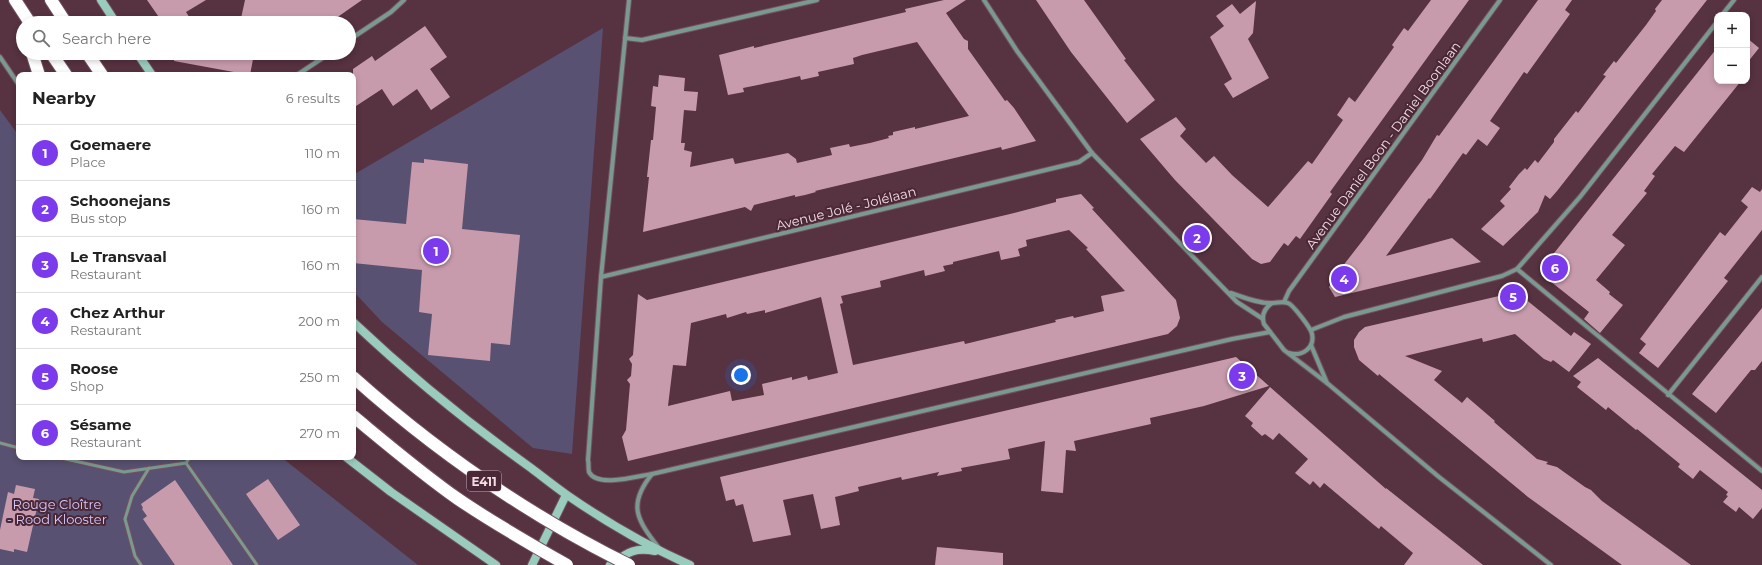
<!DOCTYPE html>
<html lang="en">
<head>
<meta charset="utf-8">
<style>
	body { margin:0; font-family:Montserrat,sans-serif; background:#f2f2f2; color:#222 }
	.controls { position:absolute; right:12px; top:12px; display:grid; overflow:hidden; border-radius:8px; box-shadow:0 2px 6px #0003 }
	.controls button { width:36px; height:36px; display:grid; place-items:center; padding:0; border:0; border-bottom:1px solid #e0e0e0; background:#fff; color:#222; font:20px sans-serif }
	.you { position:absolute; left:741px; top:375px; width:14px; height:14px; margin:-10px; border:3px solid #fff; border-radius:50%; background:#1a73e8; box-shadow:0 0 0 6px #1a73e833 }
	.badge { display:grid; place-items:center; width:26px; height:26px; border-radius:50%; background:#7c3aed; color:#fff; font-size:13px; font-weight:700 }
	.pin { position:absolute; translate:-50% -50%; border:2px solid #fff; box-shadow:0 1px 4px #0006 }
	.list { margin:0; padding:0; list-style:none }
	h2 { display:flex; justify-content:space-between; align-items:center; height:52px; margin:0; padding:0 16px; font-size:17px }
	h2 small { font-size:13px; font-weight:400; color:#767676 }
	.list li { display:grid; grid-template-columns:26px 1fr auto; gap:12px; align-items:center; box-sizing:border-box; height:56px; padding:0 16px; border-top:1px solid #e0e0e0 }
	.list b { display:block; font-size:15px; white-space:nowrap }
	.list p { margin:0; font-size:13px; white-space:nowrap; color:#767676 }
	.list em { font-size:13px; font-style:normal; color:#767676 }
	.icon { flex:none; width:22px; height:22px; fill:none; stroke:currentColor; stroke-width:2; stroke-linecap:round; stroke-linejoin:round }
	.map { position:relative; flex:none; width:1762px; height:565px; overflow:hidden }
	.search { position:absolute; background:#fff; box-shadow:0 2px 6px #0003; left:16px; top:16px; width:340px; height:44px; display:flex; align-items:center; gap:10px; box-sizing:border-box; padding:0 14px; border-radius:22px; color:#767676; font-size:15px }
	.panel { position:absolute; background:#fff; box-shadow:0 2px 6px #0003; left:16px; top:72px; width:340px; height:388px; border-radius:8px }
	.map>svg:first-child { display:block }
	.green { fill:#585171 }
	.building { fill:#c89bac; fill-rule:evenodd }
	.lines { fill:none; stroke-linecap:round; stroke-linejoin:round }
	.lane-casing { stroke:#73515e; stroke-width:5 }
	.street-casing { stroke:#73515e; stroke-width:6 }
	.secondary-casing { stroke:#73515e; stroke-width:10 }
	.highway-casing { stroke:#73515e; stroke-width:14 }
	.lane { stroke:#7a9990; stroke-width:3 }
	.street { stroke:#7a9990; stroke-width:4 }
	.secondary { stroke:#9accbd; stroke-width:8 }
	.highway { stroke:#fff; stroke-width:12 }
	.highway-bridge-casing { stroke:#73515e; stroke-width:14; stroke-linecap:butt }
	.highway-bridge { stroke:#fff; stroke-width:12 }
	.labels { text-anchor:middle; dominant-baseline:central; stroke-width:4; stroke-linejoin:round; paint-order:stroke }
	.shield { fill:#4b2837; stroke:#c1a6b0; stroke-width:1 }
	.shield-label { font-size:12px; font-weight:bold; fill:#f4dce4 }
	.street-label { font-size:13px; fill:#f4dce4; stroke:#4b2837 }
	.park-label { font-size:13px; fill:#d4cafc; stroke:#4b2837 }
</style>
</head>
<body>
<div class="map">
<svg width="1762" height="565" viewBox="0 0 1762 565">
	<rect width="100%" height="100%" fill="#573241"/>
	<!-- green -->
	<g class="green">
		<path d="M 603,28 L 572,454 L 533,448 L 382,322 L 353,291 L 353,175 Z"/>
		<path d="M 0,110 L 19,136 L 19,457 L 281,457 L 418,565 L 0,565 Z"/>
	</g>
	<!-- building -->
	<g class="building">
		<path d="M 147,0 L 206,0 L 186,12 L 193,23 L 163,23 Z"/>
		<path d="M 245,0 L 362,0 L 329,23 L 240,23 Z"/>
		<path d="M 944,0 L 966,0 L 946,13 L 964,39 L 968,41 L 968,49 L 1005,101 L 1007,100 L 1014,108 L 1036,141 L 1002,150 L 1001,147 L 815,191 L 816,192 L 805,195 L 795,197 L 795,195 L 754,205 L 751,211 L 745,207 L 643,232 L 649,177 L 647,177 L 651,140 L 653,140 L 656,107 L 651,106 L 653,86 L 658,87 L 659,75 L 685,78 L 684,91 L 698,92 L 696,111 L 684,110 L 681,143 L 685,143 L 684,150 L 692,152 L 690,167 L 733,158 L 735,164 L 788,153 L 796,159 L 797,163 L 832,155 L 830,148 L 849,144 L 850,147 L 870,143 L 889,138 L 888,136 L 893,135 L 893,132 L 915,127 L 915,129 L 969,116 L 917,42 L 862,55 L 853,58 L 854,64 L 818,72 L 819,76 L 801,80 L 800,76 L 782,80 L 743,88 L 744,92 L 728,95 L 719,55 L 754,46 L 754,48 L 906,12 L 905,9 Z"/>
		<path d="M 1036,0 L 1084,0 L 1126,59 L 1124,60 L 1155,100 L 1127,123 L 1071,52 Z"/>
		<path d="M 1431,0 L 1469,0 L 1330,192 L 1332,194 L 1300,239 L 1296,236 L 1288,246 L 1284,243 L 1270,262 L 1261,264 L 1252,259 L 1175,180 L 1140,139 L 1176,117 L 1186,129 L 1180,136 L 1206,163 L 1214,156 L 1232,175 L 1268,207 L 1308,161 L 1312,164 L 1343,120 L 1337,115 L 1349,97 L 1355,102 L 1394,47 L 1392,45 L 1404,28 L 1408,31 Z"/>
		<path d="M 1538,0 L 1572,0 L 1565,10 L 1570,14 L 1527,74 L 1524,72 L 1490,121 L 1500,128 L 1487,146 L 1478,139 L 1466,155 L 1463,153 L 1430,199 L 1429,198 L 1386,256 L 1452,238 L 1481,262 L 1335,297 L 1329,287 L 1336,277 L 1335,276 L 1363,240 L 1422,160 L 1437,135 L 1439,136 Z"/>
		<path d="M 1662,0 L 1707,0 L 1557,191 L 1550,199 L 1545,195 L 1538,212 L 1503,246 L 1481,229 L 1505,206 L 1500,201 L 1511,189 L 1509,187 L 1519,174 L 1525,168 L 1527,170 L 1535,160 L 1538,163 L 1554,142 L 1554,139 L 1576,111 L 1578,113 L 1606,76 L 1603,75 L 1614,61 L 1616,63 L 1646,25 L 1656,11 L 1655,9 Z"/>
		<path d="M 1256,1 L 1253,33 L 1248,39 L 1269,78 L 1233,98 L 1224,84 L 1232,79 L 1210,37 L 1224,26 L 1216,16 L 1232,4 L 1240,14 Z"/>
		<path d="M 425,26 L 447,57 L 430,69 L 450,97 L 431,110 L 417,89 L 393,106 L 382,89 L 353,108 L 353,69 L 372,56 L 375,61 Z"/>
		<path d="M 1747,38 L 1759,48 L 1747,63 Z"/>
		<path d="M 1717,48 L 1717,81 L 1741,81 L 1684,152 L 1675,146 L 1652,174 L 1655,176 L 1644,191 L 1647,193 L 1612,235 L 1625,245 L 1596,280 L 1610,292 L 1609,294 L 1623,305 L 1600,333 L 1584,319 L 1589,312 L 1550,281 L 1546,271 L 1547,262 Z"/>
		<path d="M 175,53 L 259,53 L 259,55 L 254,54 L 250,75 L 174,61 Z"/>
		<path d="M 424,159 L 468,164 L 462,229 L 520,235 L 510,345 L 491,343 L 490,361 L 428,355 L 432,314 L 419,312 L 422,270 L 353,263 L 353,219 L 406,224 L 412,162 L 424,163 Z"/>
		<path d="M 1752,187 L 1760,192 L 1762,189 L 1762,230 L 1724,278 L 1728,281 L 1658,368 L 1639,353 L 1646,344 L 1640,339 L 1720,232 L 1725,236 L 1748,207 L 1741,201 Z"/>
		<path d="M 1081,194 L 1094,208 L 1092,209 L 1176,300 L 1180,318 L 1177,326 L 1168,334 L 628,461 L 622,437 L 626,430 L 630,384 L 627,380 L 631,376 L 632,364 L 629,359 L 633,355 L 638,294 L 647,300 L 1010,214 L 1056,202 L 1056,199 ZM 1069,230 L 1088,248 L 1086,249 L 1125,291 L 1101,296 L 1104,311 L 1074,318 L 1073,316 L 1055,320 L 1056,322 L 965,344 L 964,341 L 853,365 L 840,304 L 843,303 L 841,296 L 881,287 L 880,281 L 924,270 L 925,276 L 945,271 L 943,266 L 953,264 L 953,262 L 999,251 L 1001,260 L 1020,256 L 1018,249 L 1027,246 L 1026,240 ZM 821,297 L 838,373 L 808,380 L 807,376 L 792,380 L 792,377 L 762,384 L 764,395 L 732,401 L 730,391 L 668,406 L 673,365 L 686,366 L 691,323 L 726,314 L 727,318 L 746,312 L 747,314 L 765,310 L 765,313 Z"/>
		<path d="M 1509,291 L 1519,294 L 1571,336 L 1574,332 L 1591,344 L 1569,372 L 1553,360 L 1551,362 L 1544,359 L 1515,334 L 1483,342 L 1482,338 L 1405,356 L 1442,371 L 1434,380 L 1462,403 L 1467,397 L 1495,421 L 1494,422 L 1537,459 L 1548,462 L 1546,464 L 1557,467 L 1585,487 L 1591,490 L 1602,501 L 1691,565 L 1622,565 L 1528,497 L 1379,374 L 1378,376 L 1359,360 L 1354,347 L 1354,340 L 1359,332 L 1365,327 L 1499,296 Z"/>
		<path d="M 1762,308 L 1762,361 L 1755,370 L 1751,370 L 1716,413 L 1692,394 Z"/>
		<path d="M 1236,357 L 1269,386 L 1204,406 L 1150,418 L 1151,424 L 1074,441 L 1076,451 L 1066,450 L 1063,493 L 1041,491 L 1045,441 L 1008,449 L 1010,459 L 961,468 L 962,471 L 937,476 L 939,472 L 902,480 L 901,477 L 858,487 L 859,491 L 835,497 L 840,525 L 821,529 L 813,494 L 783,500 L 791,535 L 753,542 L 743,504 L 736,506 L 734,499 L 726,501 L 720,477 Z"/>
		<path d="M 1598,358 L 1762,490 L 1762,508 L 1753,519 L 1739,507 L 1736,512 L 1723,502 L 1728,496 L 1726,495 L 1728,492 L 1700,470 L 1693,479 L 1678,467 L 1680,464 L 1637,429 L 1636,430 L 1608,407 L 1606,410 L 1577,387 L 1581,382 L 1573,376 Z"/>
		<path d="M 1270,387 L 1386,489 L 1386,488 L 1483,565 L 1404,565 L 1413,553 L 1381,526 L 1379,529 L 1374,525 L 1324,483 L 1320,488 L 1313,481 L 1310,485 L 1295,473 L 1308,459 L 1279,433 L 1273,440 L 1265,434 L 1262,436 L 1251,426 L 1253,423 L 1245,416 Z"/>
		<path d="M 268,479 L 300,525 L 278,540 L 246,494 Z"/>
		<path d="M 175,480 L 233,565 L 175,565 L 143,519 L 147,516 L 142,509 L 143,508 L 141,504 Z"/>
		<path d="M 16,485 L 35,489 L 33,498 L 39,499 L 27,552 L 14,549 L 14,552 L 0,549 L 0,530 L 8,492 L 14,494 Z"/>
		<path d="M 937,547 L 1003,553 L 1003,565 L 935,565 Z"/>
	</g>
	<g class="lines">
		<!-- lane casing -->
		<g class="lane-casing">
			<g id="lane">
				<path d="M 0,443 L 19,448"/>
				<path d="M 57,457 L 124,472 L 186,463 L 190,457"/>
				<path d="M 186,463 L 257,565"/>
				<path d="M 141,565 L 135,556 L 125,519 L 132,496 L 149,468"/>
			</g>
		</g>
		<!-- street casing -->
		<g class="street-casing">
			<g id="street">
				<path d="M 629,0 L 601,277 L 588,460 C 589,463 588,469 589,472 C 597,488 638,476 652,474 L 1232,339 L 1270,332"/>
				<path d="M 984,0 L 1017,51 L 1092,153 L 1237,302 L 1263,319"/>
				<path d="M 1722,15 L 1734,0"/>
				<path d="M 625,38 L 642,40 L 817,0"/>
				<path d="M 349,40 L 391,12 L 404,0"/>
				<path d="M 0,57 L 19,85"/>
				<path d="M 297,75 L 330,53"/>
				<path d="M 1517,269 L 1762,471"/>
				<path d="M 601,277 L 1079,162 L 1092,153"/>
				<path d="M 1231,293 C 1243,297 1259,304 1273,303 C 1278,303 1282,301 1288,303 C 1293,305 1311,328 1312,334 C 1315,348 1302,357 1289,353"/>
				<path d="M 1284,302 L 1289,291 L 1500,0"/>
				<path d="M 1272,303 C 1265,308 1261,315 1264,324 L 1284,350 L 1327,383 L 1439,477 L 1551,565"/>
				<path d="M 1311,330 L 1344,317 L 1502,276 L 1517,269 L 1580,197 L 1717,22"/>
				<path d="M 1311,345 L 1327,383"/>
				<path d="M 1668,395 L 1762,277"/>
				<path d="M 652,474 C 627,505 637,520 659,548"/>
			</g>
		</g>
		<!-- secondary casing -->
		<g class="secondary-casing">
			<g id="secondary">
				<path d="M 101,0 L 116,23"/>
				<path d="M 137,53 L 152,75"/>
				<path d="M 353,322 C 409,375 468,423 531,468 C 543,477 554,486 567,495 C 606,522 647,546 690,565"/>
				<path d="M 346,457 L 391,492 L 496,565"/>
				<path d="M 532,565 L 566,495"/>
				<path d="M 610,565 C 627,553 633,547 655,551"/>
			</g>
		</g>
		<!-- highway casing -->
		<g class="highway-casing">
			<g id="highway">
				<path d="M 15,0 L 30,23"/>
				<path d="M 51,0 L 66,23"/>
				<path d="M 32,53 L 39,75"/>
				<path d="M 51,53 L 66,75"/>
				<path d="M 87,53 L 102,75"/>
			</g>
		</g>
		<!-- lane -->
		<use href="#lane" class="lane"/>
		<!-- street -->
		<use href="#street" class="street"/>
		<!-- secondary -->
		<use href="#secondary" class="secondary"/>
		<!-- highway -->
		<use href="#highway" class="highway"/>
		<!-- highway-bridge casing -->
		<g class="highway-bridge-casing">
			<g id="highway-bridge">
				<path d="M 353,377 C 438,453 526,514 629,565"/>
				<path d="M 353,416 C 387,444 421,473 458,499 C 493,523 530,544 567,565"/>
			</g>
		</g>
		<!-- highway-bridge -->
		<use href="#highway-bridge" class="highway-bridge"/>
	</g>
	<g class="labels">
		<!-- shield labels -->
		<rect class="shield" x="467" y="471" width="34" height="20" rx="3"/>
		<g class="shield-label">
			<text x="484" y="481">E411</text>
		</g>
		<!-- street labels -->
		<g class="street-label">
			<text transform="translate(1383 145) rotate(-54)">Avenue Daniel Boon - Daniel Boonlaan</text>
			<text transform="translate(846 208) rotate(-14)">Avenue Jolé - Jolélaan</text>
		</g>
		<!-- park labels -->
		<g class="park-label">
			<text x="57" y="504">Rouge Cloître<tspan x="57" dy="15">- Rood Klooster</tspan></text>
		</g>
	</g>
</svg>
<div class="controls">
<button>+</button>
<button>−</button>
</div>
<div class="you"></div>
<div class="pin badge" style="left:436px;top:251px">1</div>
<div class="pin badge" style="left:1197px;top:238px">2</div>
<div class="pin badge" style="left:1242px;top:376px">3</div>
<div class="pin badge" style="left:1344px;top:279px">4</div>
<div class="pin badge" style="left:1513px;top:297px">5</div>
<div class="pin badge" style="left:1555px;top:268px">6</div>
<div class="search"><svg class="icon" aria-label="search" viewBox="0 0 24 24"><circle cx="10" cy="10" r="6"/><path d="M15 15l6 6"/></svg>Search here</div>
<section class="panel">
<h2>Nearby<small>6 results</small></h2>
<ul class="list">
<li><span class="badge">1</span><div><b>Goemaere</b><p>Place</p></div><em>110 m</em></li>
<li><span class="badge">2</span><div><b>Schoonejans</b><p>Bus stop</p></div><em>160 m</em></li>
<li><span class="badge">3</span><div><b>Le Transvaal</b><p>Restaurant</p></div><em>160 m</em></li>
<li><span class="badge">4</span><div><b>Chez Arthur</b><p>Restaurant</p></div><em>200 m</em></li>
<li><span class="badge">5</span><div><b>Roose</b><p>Shop</p></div><em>250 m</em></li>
<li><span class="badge">6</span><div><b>Sésame</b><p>Restaurant</p></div><em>270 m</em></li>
</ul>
</section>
</div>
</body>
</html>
